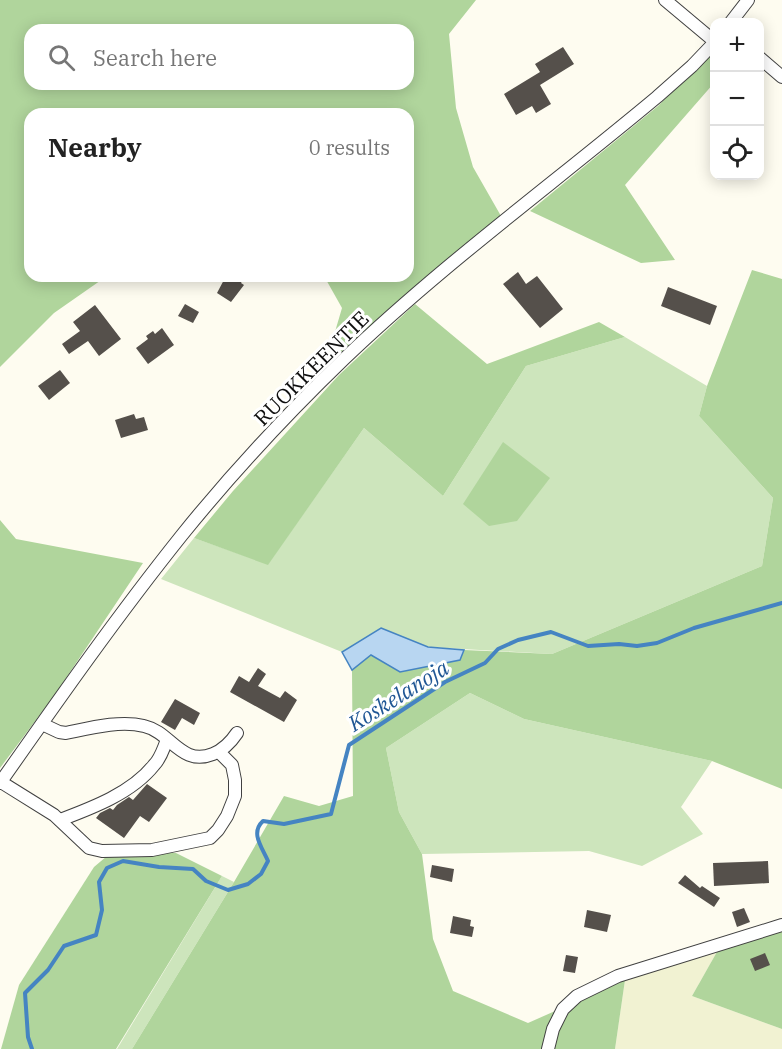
<!DOCTYPE html>
<html lang="en">
<head>
<meta charset="utf-8">
<style>
	body { margin:0; font-family:"IBM Plex Serif",serif; background:#f6f6f6; color:#222 }
	.controls { position:absolute; right:18px; top:18px; display:grid; overflow:hidden; border-radius:12px; box-shadow:0 3px 15px #0003 }
	.controls button { width:54px; height:54px; display:grid; place-items:center; padding:0; border:0; border-bottom:2px solid #e0e0e0; background:#fff; color:#222; font:30px sans-serif }
	.list { margin:0; padding:0; list-style:none }
	h2 { display:flex; justify-content:space-between; align-items:center; height:78px; margin:0; padding:0 24px; font-size:26px }
	h2 small { font-size:20px; font-weight:400; color:#767676 }
	.icon { flex:none; width:33px; height:33px; fill:none; stroke:currentColor; stroke-width:2; stroke-linecap:round; stroke-linejoin:round }
	.map { position:relative; flex:none; width:782px; height:1049px; overflow:hidden }
	.search { position:absolute; background:#fff; box-shadow:0 3px 15px #0003; left:24px; top:24px; width:390px; height:66px; display:flex; align-items:center; gap:15px; box-sizing:border-box; padding:0 21px; border-radius:18px; color:#767676; font-size:22px }
	.panel { position:absolute; background:#fff; box-shadow:0 3px 15px #0003; left:24px; top:108px; width:390px; height:174px; border-radius:18px }
	.map>svg:first-child { display:block }
	.farmland { fill:#f1f2d2 }
	.green { fill:#cde5bc }
	.forest { fill:#b0d59c; fill-rule:evenodd }
	.water { fill:#b8d6f1; stroke:#4584c2; stroke-width:1.5 }
	.lines { fill:none; stroke-linecap:round; stroke-linejoin:round }
	.stream { stroke:#4584c2; stroke-width:4 }
	.building { fill:#55504b }
	.minor-casing { stroke:#414141; stroke-width:14 }
	.minor { stroke:#fff; stroke-width:12 }
	.labels { text-anchor:middle; dominant-baseline:central; stroke-width:6; stroke-linejoin:round; paint-order:stroke }
	.street-label { font-size:21px; fill:#0e0e0e; stroke:#fff }
	.water-label { font-size:22px; font-style:italic; fill:#215795; stroke:#fff }
</style>
</head>
<body>
<div class="map">
<svg width="782" height="1049" viewBox="0 0 782 1049">
	<rect width="100%" height="100%" fill="#fefcf0"/>
	<!-- farmland -->
	<path class="farmland" d="M 718,950 L 692,996 L 782,1029 L 782,1049 L 615,1049 L 625,980 Z"/>
	<!-- green -->
	<g class="green">
		<path d="M 625,337 L 707,386 L 699,416 L 773,498 L 762,566 L 552,654 L 428,647 L 381,628 L 342,652 L 161,579 L 194,538 L 268,564 L 364,428 L 443,496 L 526,366 Z"/>
		<path d="M 470,693 L 524,719 L 712,761 L 681,807 L 703,834 L 642,866 L 589,851 L 422,854 L 399,812 L 386,748 Z"/>
		<path d="M 222,876 L 234,882 L 132,1049 L 117,1049 Z"/>
	</g>
	<!-- forest -->
	<g class="forest">
		<path d="M 0,0 L 476,0 L 449,34 L 456,108 L 473,167 L 501,216 L 324,369 L 342,308 L 324,276 L 408,276 L 408,114 L 30,114 L 30,276 L 107,276 L 54,313 L 0,367 ZM 30,30 L 408,30 L 408,84 L 30,84 Z"/>
		<path d="M 714,49 L 714,83 L 625,185 L 675,260 L 641,263 L 530,211 L 658,106 Z"/>
		<path d="M 752,270 L 782,279 L 782,789 L 712,761 L 524,719 L 470,693 L 386,748 L 399,812 L 422,854 L 433,939 L 453,991 L 528,1023 L 625,980 L 615,1049 L 132,1049 L 234,882 L 284,796 L 319,806 L 353,796 L 352,670 L 371,655 L 400,672 L 459,660 L 464,650 L 552,654 L 762,566 L 773,498 L 699,416 L 707,386 Z"/>
		<path d="M 415,304 L 487,364 L 599,322 L 625,337 L 526,366 L 443,496 L 364,428 L 268,565 L 194,538 L 233,491 L 339,375 Z"/>
		<path d="M 503,442 L 550,478 L 517,521 L 489,526 L 463,504 Z"/>
		<path d="M 0,520 L 16,539 L 143,563 L 54,696 L 0,768 Z"/>
		<path d="M 113,851 L 176,853 L 222,876 L 116,1049 L 1,1049 L 19,985 L 94,867 Z"/>
		<path d="M 782,931 L 782,1029 L 692,996 L 718,950 Z"/>
	</g>
	<!-- water -->
	<path class="water" d="M 381,628 L 428,647 L 464,650 L 460,660 L 400,672 L 371,655 L 352,670 L 342,652 Z"/>
	<g class="lines">
		<!-- stream -->
		<path class="stream" d="M 32,1049 L 28,1037 L 25,993 L 48,970 L 64,946 L 96,935 L 102,910 L 99,882 L 107,868 L 123,861 L 159,867 L 193,869 L 206,881 L 228,890 L 248,884 L 261,874 L 268,861 C 262,847 250,833 263,821 L 284,824 L 331,814 L 349,745 L 445,682 L 485,663 L 498,649 L 518,640 L 551,632 L 588,646 L 619,644 L 637,646 L 657,643 L 694,628 L 782,603"/>
	</g>
	<!-- building -->
	<g class="building">
		<path d="M 563,47 L 574,64 L 540,85 L 551,104 L 536,113 L 532,106 L 516,115 L 504,94 L 540,72 L 535,64 Z"/>
		<path d="M 518,272 L 526,284 L 537,276 L 563,309 L 540,328 L 503,284 Z"/>
		<path d="M 226,276 L 245,276 L 241,283 L 244,285 L 231,302 L 217,293 Z"/>
		<path d="M 668,287 L 717,306 L 710,325 L 661,306 Z"/>
		<path d="M 185,304 L 199,312 L 193,323 L 178,316 Z"/>
		<path d="M 95,305 L 121,339 L 99,356 L 88,341 L 69,354 L 62,344 L 80,331 L 73,322 Z"/>
		<path d="M 162,328 L 174,345 L 148,364 L 136,348 L 148,339 L 146,336 L 153,331 L 155,334 Z"/>
		<path d="M 60,370 L 70,383 L 49,400 L 38,386 Z"/>
		<path d="M 134,414 L 136,419 L 144,417 L 148,430 L 121,438 L 115,420 Z"/>
		<path d="M 258,668 L 266,674 L 258,686 L 280,698 L 285,691 L 297,700 L 284,722 L 230,692 L 239,676 L 249,682 Z"/>
		<path d="M 175,699 L 200,713 L 194,725 L 182,718 L 175,730 L 161,722 Z"/>
		<path d="M 147,784 L 167,798 L 149,822 L 140,816 L 124,838 L 96,818 L 100,813 L 110,808 L 113,810 L 117,805 L 129,797 L 133,800 Z"/>
		<path d="M 768,861 L 769,883 L 714,886 L 713,863 Z"/>
		<path d="M 432,865 L 454,869 L 452,882 L 430,877 Z"/>
		<path d="M 685,875 L 700,888 L 702,886 L 720,898 L 714,907 L 678,883 Z"/>
		<path d="M 744,908 L 750,922 L 737,927 L 732,912 Z"/>
		<path d="M 587,910 L 611,915 L 607,932 L 584,927 Z"/>
		<path d="M 453,916 L 471,920 L 470,926 L 474,927 L 472,937 L 450,933 Z"/>
		<path d="M 765,953 L 770,965 L 755,971 L 750,959 Z"/>
		<path d="M 566,955 L 578,957 L 575,973 L 563,971 Z"/>
	</g>
	<g class="lines">
		<!-- minor casing -->
		<g class="minor-casing">
			<g id="minor">
				<path d="M 665,0 L 714,41"/>
				<path d="M 731,22 L 748,0"/>
				<path d="M 760,58 L 782,77"/>
				<path d="M 42,724 L 59,732 L 66,733 C 90,728 120,720 144,726 C 171,732 181,767 213,754 C 223,750 231,742 237,733"/>
				<path d="M 1,782 L 54,815 L 89,848 L 102,851 L 152,850 L 210,838 L 218,830 L 227,816 L 235,796 L 235,780 L 232,765 L 219,752"/>
				<path d="M 0,783 C 59,699 118,615 182,535 C 232,473 287,414 344,359 C 442,265 553,184 657,97 L 692,66 L 714,43"/>
				<path d="M 60,820 C 92,808 132,793 154,765 C 161,758 163,749 167,740"/>
				<path d="M 548,1049 L 553,1029 L 563,1009 L 577,996 L 618,976 L 782,925"/>
			</g>
		</g>
		<!-- minor -->
		<use href="#minor" class="minor"/>
	</g>
	<g class="labels">
		<!-- street labels -->
		<g class="street-label">
			<text transform="translate(311 368) rotate(-45)">RUOKKEENTIE</text>
		</g>
		<!-- water labels -->
		<g class="water-label">
			<text transform="translate(398 695) rotate(-32)">Koskelanoja</text>
		</g>
	</g>
</svg>
<div class="controls">
<button>+</button>
<button>−</button>
<button><svg class="icon" aria-label="locate" viewBox="0 0 24 24"><circle cx="12" cy="12" r="6"/><path d="M12 2v4M12 18v4M2 12h4M18 12h4"/></svg></button>
</div>
<div class="search"><svg class="icon" aria-label="search" viewBox="0 0 24 24"><circle cx="10" cy="10" r="6"/><path d="M15 15l6 6"/></svg>Search here</div>
<section class="panel">
<h2>Nearby<small>0 results</small></h2>
<ul class="list">
</ul>
</section>
</div>
</body>
</html>
